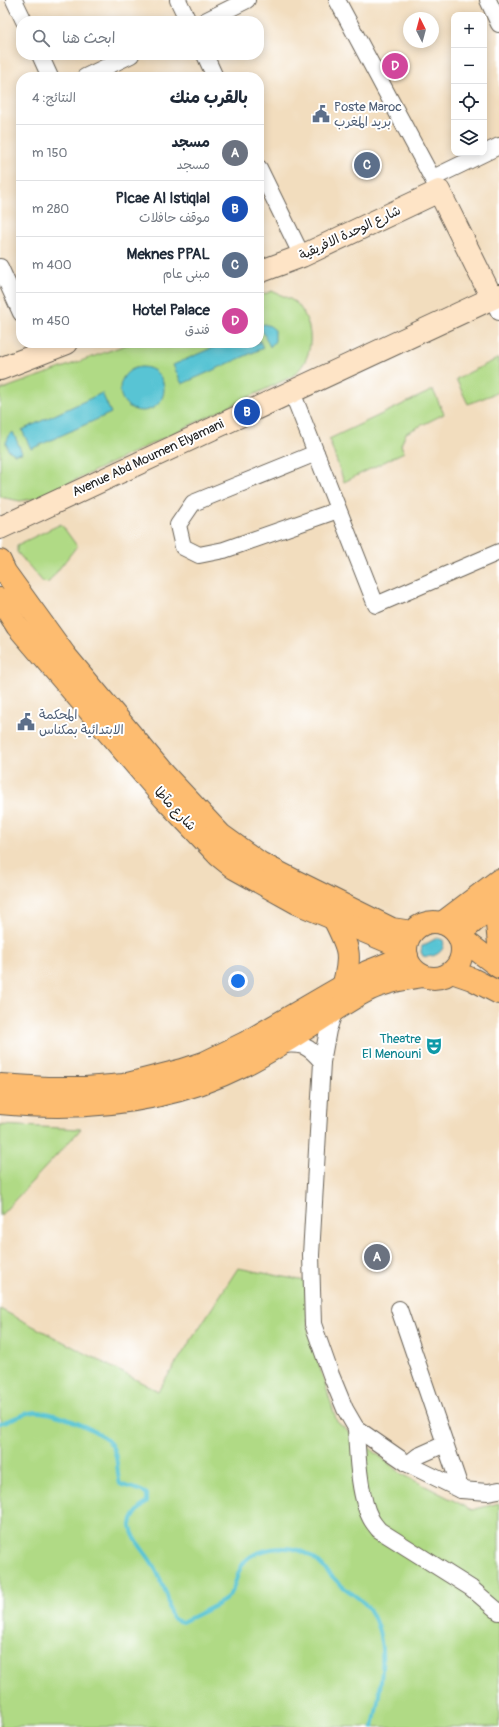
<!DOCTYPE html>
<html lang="ar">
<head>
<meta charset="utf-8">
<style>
	body { margin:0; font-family:Pangolin,"Playpen Sans Arabic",sans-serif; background:#f6f6f7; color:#1f2937; direction:rtl }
	.controls { position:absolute; right:12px; top:12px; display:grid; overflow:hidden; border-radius:8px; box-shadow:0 2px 10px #0003 }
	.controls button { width:36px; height:36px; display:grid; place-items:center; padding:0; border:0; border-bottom:1px solid #e0e1e3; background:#fff; color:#1f2937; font:20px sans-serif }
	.compass { position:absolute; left:403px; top:12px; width:36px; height:36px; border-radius:50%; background:#fff; box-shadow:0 2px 10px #0003; rotate:354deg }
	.you { position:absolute; left:238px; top:981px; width:14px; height:14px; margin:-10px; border:3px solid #fff; border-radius:50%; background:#1a73e8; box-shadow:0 0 0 6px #1a73e833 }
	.badge { display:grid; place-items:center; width:26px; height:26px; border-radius:50%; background:#2563eb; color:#fff; font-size:13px; font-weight:700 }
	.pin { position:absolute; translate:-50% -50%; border:2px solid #fff; box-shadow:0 1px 4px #0006 }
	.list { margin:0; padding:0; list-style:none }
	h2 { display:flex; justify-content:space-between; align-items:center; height:52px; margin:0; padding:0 16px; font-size:17px }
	h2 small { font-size:13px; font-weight:400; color:#747a83 }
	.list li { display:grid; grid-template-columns:26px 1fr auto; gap:12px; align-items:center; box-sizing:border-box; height:56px; padding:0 16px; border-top:1px solid #e0e1e3 }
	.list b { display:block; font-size:15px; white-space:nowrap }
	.list p { margin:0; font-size:13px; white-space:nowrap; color:#747a83 }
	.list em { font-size:13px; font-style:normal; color:#747a83 }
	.icon { flex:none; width:22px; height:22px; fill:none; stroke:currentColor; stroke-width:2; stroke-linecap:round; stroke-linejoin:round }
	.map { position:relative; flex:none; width:499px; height:1727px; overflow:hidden; direction:ltr }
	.search { position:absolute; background:#fff; box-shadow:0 2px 10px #0003; left:16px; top:16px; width:248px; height:44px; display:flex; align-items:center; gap:10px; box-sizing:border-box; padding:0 14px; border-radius:16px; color:#747a83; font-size:15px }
	.panel { position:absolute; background:#fff; box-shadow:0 2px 10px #0003; left:16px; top:72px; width:248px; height:276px; border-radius:16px; direction:rtl }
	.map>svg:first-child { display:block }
	.green { fill:#b0da85; stroke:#667b50 }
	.water { fill:#59c4d4; stroke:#3a7078 }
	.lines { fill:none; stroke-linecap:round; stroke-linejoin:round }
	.stream { stroke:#59c4d4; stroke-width:4 }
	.street-casing { stroke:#676055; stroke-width:18 }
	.secondary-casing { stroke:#676055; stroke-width:24 }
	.primary-casing { stroke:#676055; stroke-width:24 }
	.street { stroke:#fff; stroke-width:16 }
	.secondary { stroke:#fee4c6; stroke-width:22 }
	.primary { stroke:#fdbc70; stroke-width:22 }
	.labels { text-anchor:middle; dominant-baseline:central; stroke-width:4; stroke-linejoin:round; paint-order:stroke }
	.service-label { font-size:13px; fill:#4e5e75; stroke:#fff; text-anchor:start }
	.street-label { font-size:13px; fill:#1c1c1c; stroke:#fff }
	.culture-label { font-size:13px; fill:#0d838f; stroke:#fff; text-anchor:end }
</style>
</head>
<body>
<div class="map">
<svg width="499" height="1727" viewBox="0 0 499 1727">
	<rect width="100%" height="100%" fill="#fff"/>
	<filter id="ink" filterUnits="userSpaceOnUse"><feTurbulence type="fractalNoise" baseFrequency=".025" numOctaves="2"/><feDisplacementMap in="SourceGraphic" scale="8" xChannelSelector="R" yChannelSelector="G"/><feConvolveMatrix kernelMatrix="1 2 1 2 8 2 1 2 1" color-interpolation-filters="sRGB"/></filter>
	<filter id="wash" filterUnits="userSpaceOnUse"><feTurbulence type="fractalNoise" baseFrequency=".012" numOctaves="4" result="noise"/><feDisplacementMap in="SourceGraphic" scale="16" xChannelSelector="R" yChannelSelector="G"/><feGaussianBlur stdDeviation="0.9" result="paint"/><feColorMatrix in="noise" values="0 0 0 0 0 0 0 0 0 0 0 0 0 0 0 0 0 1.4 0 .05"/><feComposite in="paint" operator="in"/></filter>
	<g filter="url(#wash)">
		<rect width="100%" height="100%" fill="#f2ddbe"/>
		<!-- green -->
		<g class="green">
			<path d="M 272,291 C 280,295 294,299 299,306 C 316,328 314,361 291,377 L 38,498 L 20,501 L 0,497 L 0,390 L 131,343 L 259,343 L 259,296 Z"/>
			<path d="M 499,358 L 499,392 L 468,404 L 456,379 Z"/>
			<path d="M 433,390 L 444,414 L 406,433 L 401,445 L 404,452 L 344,482 L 329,439 Z"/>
			<path d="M 61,524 L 77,546 L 48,583 L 43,582 L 17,552 L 17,545 Z"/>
			<path d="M 0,1125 L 81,1129 L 0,1216 Z"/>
			<path d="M 238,1268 L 305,1281 L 309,1333 L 337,1422 L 402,1474 L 472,1510 L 499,1503 L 499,1727 L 0,1727 L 0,1309 L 158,1391 Z"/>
		</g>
		<!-- water -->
		<g class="water">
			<path d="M 264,324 L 270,326 L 275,330 L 275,341 L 270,347 L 260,326 Z"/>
			<path d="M 259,339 L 263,348 L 182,384 L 173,365 L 223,343 L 259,343 Z"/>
			<circle cx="142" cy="389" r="22"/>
			<path d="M 102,393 L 111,413 L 31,449 L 22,430 Z"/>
			<path d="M 13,432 L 22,453 L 15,454 L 8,450 L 6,443 L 9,436 Z"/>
			<path d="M 437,938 L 443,940 C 447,951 433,959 423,956 L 421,952 L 422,946 Z"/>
		</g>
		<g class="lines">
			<!-- stream -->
			<path class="stream" d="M 0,1423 C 12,1420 23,1413 35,1412 C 53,1411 102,1430 112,1446 C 119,1457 116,1471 120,1484 C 128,1488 140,1488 147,1494 L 147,1502 C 140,1509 130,1517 131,1527 C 133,1541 147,1553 153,1565 C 158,1573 162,1584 166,1593 C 172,1606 164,1618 182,1622 C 192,1617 221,1604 227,1598 C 239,1585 235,1564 253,1555 C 267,1548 288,1545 303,1552 C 318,1558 329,1575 341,1585 C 349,1592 358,1597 365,1604 C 372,1610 376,1622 379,1631 C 387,1662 379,1696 373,1727"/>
		</g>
	</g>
	<g filter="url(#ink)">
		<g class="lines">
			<!-- street casing -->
			<g class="street-casing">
				<g id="street">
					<path d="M 14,0 L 24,21"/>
					<path d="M 178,0 L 188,21"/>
					<path d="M 337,0 L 439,191"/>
					<path d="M 488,0 L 499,24"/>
					<path d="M 205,21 L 247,0"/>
					<path d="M 40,55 L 50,77"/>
					<path d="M 205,55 L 215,77"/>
					<path d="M 85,77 L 131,55"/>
					<path d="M 259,168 L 302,256"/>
					<path d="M 433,178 L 499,146"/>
					<path d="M 0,267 L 21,313"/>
					<path d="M 492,298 L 499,312"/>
					<path d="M 292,392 L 376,605 L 499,552"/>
					<path d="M 316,453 L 193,503 L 178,525 L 183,547 L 199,555 L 224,550 L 338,510"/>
					<path d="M 335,1010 L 328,1030 L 322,1062 L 311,1255 L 313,1324 L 331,1375 L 345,1409 L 356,1428 L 408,1464 L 461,1490 L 488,1492 L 499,1490"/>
					<path d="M 281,1045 C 302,1043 308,1045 322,1062"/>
					<path d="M 399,1309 L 461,1490"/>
					<path d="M 356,1428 C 357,1452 359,1496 370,1517 C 372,1522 376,1526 379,1530 L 471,1588 L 499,1612"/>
					<path d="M 408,1464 L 418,1456 L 445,1444"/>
				</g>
			</g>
			<!-- secondary casing -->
			<g class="secondary-casing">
				<g id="secondary">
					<path d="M 259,272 L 302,256 L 439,191 L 492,298"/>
					<path d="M 0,369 L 67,343"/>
					<path d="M 0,528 L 499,295"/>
				</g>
			</g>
			<!-- primary casing -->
			<g class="primary-casing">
				<g id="primary">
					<path d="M 0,561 L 5,572 L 65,655 L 164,774 L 221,835 L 260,863 L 295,881 L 392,929 L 412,932"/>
					<path d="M 0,599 L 17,626 L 164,798 L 219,856 L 234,868 L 297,903 L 406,949"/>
					<path d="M 499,913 L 497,924 L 499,944"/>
					<path d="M 334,919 C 349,949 352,954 343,987"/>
					<circle cx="434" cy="950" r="28"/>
					<path d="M 442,923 L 499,880"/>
					<path d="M 458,935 L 499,900"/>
					<path d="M 461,938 L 499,967"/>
					<path d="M 452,972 L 472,979 L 499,993"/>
					<path d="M 0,1085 L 47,1088 L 85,1088 L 124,1085 L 183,1070 L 204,1063 L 245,1043 L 367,972 L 407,956"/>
					<path d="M 0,1103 C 82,1111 168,1103 242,1066 C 274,1050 304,1030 333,1011 C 348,1002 364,990 381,985 C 394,980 408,978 422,976"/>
				</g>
			</g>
			<!-- street -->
			<use href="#street" class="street"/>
			<!-- secondary -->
			<use href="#secondary" class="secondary"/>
			<!-- primary -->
			<use href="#primary" class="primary"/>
		</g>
	</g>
	<!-- icons -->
	<defs>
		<g id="civic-bare" transform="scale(1.38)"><path d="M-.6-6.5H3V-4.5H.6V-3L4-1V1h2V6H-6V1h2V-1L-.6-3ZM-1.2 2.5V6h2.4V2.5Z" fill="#5c6f8a" stroke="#fff" stroke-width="2.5" paint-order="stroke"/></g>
		<g id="theatre-bare" transform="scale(1.38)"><path d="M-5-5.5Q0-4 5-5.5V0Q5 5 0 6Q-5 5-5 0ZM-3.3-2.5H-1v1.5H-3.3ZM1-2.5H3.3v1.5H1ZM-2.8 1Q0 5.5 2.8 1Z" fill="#0f9aa8" stroke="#fff" stroke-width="2.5" paint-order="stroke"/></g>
	</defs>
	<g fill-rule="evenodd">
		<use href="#civic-bare" x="321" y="114"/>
		<use href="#civic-bare" x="26" y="722"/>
		<use href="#theatre-bare" x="434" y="1046"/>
	</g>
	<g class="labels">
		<!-- service labels -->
		<g class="service-label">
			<text x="334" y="107">Poste Maroc<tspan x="334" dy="15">بريد المغرب</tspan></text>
			<text x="39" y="715">المحكمة<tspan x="39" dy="15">الابتدائية بمكناس</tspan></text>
		</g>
		<!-- street labels -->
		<g class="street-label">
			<text transform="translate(350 233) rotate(-25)">شارع الوحدة الافريقية</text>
			<text transform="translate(148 458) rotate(-25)">Avenue Abd Moumen Elyamani</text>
			<text transform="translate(175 809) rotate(47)">شارع مآطا</text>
		</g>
		<!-- culture labels -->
		<g class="culture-label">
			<text x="421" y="1039">Theatre<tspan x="421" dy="15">El Menouni</tspan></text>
		</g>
	</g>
</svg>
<div class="controls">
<button>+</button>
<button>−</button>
<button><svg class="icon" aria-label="locate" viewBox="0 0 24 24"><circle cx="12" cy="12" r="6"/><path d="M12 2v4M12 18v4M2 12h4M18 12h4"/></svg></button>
<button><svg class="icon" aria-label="layers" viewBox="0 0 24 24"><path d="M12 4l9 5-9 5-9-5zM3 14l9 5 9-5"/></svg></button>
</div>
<svg class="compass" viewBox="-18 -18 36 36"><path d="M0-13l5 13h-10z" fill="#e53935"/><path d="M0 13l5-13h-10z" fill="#747a83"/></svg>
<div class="you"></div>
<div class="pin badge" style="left:377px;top:1257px;background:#6b7280">A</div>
<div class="pin badge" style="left:247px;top:412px;background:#1a4fb4">B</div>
<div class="pin badge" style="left:367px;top:165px;background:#5c6f8a">C</div>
<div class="pin badge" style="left:395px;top:66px;background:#d1479c">D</div>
<div class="search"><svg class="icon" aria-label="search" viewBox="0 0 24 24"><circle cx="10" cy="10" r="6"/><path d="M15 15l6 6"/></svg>ابحث هنا</div>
<section class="panel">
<h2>بالقرب منك<small>النتائج: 4</small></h2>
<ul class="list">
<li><span class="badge" style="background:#6b7280">A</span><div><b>مسجد</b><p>مسجد</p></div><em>150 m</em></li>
<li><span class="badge" style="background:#1a4fb4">B</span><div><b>Plcae Al Istiqlal</b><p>موقف حافلات</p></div><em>280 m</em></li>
<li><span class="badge" style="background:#5c6f8a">C</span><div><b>Meknes PPAL</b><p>مبنى عام</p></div><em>400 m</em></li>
<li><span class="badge" style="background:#d1479c">D</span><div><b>Hotel Palace</b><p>فندق</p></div><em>450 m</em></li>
</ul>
</section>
</div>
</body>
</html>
